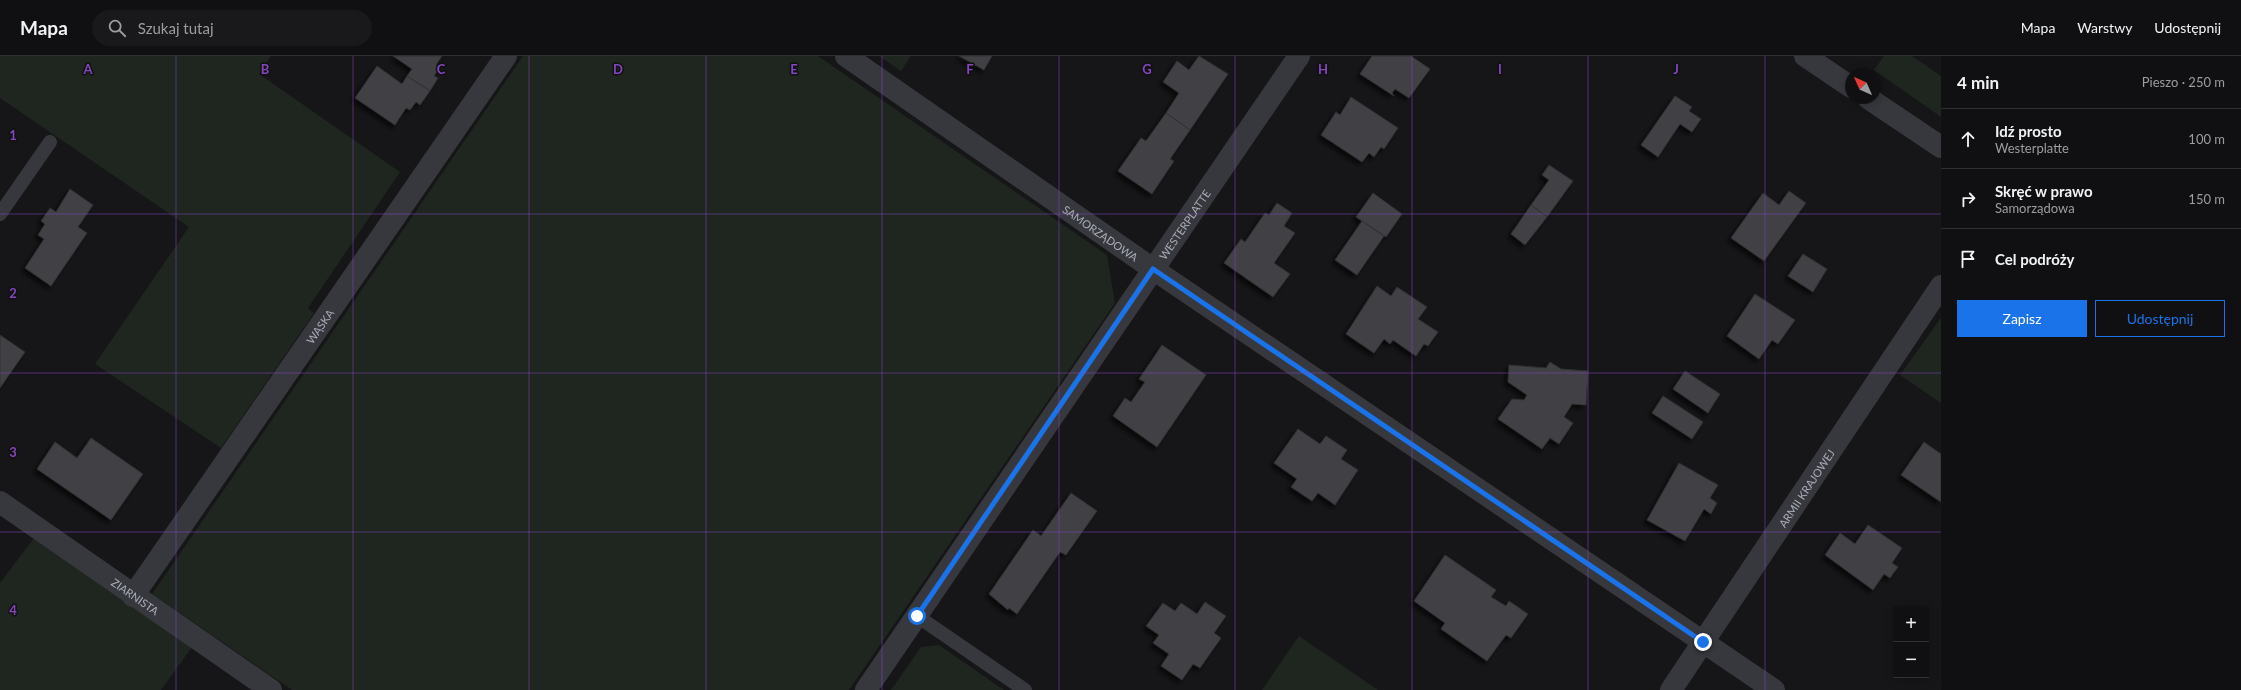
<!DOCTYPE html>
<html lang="pl">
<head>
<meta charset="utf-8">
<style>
	body { margin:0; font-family:Lato,sans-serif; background:#19191b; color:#f1f3f6 }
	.controls { position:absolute; right:12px; bottom:12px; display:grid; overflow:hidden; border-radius:0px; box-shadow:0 2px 10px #0003 }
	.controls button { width:36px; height:36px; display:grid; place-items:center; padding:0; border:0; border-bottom:1px solid #303032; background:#101012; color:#f1f3f6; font:20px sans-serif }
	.compass { position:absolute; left:1845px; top:12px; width:36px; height:36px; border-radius:50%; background:#101012; box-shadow:0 2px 10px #0003; rotate:315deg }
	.stop { position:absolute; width:12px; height:12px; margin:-9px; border:3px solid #1a73e8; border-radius:50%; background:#fff }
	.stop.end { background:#1a73e8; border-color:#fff; box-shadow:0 1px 4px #0008 }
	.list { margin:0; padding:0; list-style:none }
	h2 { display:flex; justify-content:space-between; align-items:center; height:52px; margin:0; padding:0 16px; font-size:17px }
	h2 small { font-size:13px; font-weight:400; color:#9c9d9f }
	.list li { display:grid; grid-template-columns:26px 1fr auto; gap:12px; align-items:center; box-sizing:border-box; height:60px; padding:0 16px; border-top:1px solid #303032 }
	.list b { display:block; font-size:15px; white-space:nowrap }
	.list p { margin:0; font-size:13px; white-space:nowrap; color:#9c9d9f }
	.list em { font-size:13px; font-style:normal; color:#9c9d9f }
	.actions { display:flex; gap:8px; padding:12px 16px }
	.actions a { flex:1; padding:9px 0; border:1px solid #1a73e8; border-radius:0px; text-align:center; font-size:14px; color:#1a73e8 }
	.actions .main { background:#1a73e8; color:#fff }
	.icon { flex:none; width:22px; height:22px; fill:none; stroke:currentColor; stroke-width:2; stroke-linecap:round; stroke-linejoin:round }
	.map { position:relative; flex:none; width:1941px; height:634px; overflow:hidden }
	header { display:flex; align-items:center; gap:24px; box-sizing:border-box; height:56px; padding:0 20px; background:#101012; border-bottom:1px solid #303032 }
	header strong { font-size:19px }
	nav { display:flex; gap:22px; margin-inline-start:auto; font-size:14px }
	.search { width:280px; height:36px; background:#19191b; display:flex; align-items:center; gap:10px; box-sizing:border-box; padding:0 14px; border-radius:22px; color:#9c9d9f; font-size:15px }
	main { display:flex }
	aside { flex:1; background:#101012 }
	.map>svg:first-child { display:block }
	.green { fill:#1e261f }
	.building { fill:#404145; stroke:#303034; filter:url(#shadow) }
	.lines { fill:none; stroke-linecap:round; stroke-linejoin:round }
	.lane { stroke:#37383d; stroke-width:14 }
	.street { stroke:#37383d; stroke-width:22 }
	.route { stroke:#1a73e8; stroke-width:5 }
	.grid { fill:none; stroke:#8446be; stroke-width:1; stroke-opacity:0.55 }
	.labels { text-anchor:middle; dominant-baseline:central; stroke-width:3; stroke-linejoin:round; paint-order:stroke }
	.street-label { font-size:11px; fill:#a8adb8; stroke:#111113 }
	.grid-label { font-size:13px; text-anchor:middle; font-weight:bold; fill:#8446be; stroke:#111113; stroke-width:3; stroke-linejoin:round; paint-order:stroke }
</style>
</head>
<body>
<header>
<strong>Mapa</strong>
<div class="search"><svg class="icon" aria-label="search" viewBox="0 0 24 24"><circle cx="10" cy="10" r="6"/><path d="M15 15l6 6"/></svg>Szukaj tutaj</div>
<nav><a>Mapa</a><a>Warstwy</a><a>Udostępnij</a></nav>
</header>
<main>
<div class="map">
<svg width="1941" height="634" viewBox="0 0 1941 634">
	<defs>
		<filter id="shadow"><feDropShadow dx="-3.5" dy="3.5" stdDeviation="2" flood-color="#0009"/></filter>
	</defs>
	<rect width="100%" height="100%" fill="#161618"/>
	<!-- green -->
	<g class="green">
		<path d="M 0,0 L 271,0 L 259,18 L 400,116 L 308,252 L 314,257 L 221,392 L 95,308 L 189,171 L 0,42 Z"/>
		<path d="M 523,0 L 818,0 L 1107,199 L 1115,247 L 849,634 L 292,634 L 152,538 Z"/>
		<path d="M 879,0 L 911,0 L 901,15 Z"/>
		<path d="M 1884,0 L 1912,0 L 1941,20 L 1941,61 L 1874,14 Z"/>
		<path d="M 1941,262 L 1941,347 L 1900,319 Z"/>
		<path d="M 34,482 L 192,591 L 161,634 L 0,634 L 0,527 Z"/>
		<path d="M 1299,580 L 1378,634 L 1262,634 Z"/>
		<path d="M 939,589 L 1004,634 L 891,634 L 921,591 Z"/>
	</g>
	<!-- building -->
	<g class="building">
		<path d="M 393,0 L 442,0 L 436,9 L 440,11 L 434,20 L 438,22 L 430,35 L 407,20 L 412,13 Z"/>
		<path d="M 959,0 L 992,0 L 984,14 Z"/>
		<path d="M 1199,0 L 1228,18 L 1190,74 L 1166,57 L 1179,37 L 1163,26 L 1177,5 L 1189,14 Z"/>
		<path d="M 1372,0 L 1411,0 L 1430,13 L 1409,42 L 1395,33 L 1392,37 L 1394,40 L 1360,18 Z"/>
		<path d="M 377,10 L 402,28 L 407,20 L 430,35 L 420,49 L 416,46 L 410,54 L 406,52 L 395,69 L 355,42 Z"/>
		<path d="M 1675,40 L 1692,51 L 1689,55 L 1701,63 L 1692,76 L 1680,68 L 1658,101 L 1641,89 Z"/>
		<path d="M 1351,41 L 1398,72 L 1384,93 L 1381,91 L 1374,101 L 1369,97 L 1362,106 L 1321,79 L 1336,56 L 1340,59 Z"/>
		<path d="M 1166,57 L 1190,74 L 1170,103 L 1174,105 L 1152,138 L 1118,115 L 1141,82 L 1146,85 Z"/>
		<path d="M 1549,109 L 1573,125 L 1547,161 L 1531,149 L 1549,124 L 1542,119 Z"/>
		<path d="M 70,133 L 93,149 L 78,171 L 87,177 L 51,230 L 25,212 L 44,183 L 38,179 L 45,168 L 41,165 L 50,152 L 56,156 Z"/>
		<path d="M 1789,135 L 1806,147 L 1764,205 L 1731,182 L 1763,137 L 1779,149 Z"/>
		<path d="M 1373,137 L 1402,158 L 1386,181 L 1356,161 Z"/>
		<path d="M 1277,147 L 1292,157 L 1284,170 L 1295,177 L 1274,207 L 1290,218 L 1273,241 L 1224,207 L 1241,183 L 1245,186 L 1265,157 L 1269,159 Z"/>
		<path d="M 1531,149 L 1547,161 L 1525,189 L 1511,178 Z"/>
		<path d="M 1362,165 L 1384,180 L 1357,219 L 1335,204 Z"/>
		<path d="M 1803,198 L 1827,213 L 1813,236 L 1788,220 Z"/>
		<path d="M 1377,230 L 1391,240 L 1397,231 L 1427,251 L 1418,263 L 1438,276 L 1428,290 L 1424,288 L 1416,300 L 1393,284 L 1390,288 L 1384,283 L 1374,297 L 1346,278 Z"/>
		<path d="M 1755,238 L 1795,264 L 1778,288 L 1772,284 L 1759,303 L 1727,280 Z"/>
		<path d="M 0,279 L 25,296 L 0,332 Z"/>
		<path d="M 1162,289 L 1206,319 L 1157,391 L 1113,360 L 1125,342 L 1131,346 L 1145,326 L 1139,323 Z"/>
		<path d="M 1550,306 L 1561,313 L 1588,315 L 1586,349 L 1572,348 L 1564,361 L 1573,367 L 1559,388 L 1550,382 L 1542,393 L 1498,363 L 1512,343 L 1524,344 L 1527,339 L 1508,326 L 1509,309 L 1546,312 Z"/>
		<path d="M 1685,315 L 1720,338 L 1708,357 L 1673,333 Z"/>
		<path d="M 1663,340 L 1703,366 L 1692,383 L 1652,357 Z"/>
		<path d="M 1298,373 L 1320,388 L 1326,380 L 1347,394 L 1341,403 L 1358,414 L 1335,449 L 1318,437 L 1312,445 L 1291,431 L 1297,423 L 1274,407 Z"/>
		<path d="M 91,382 L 143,418 L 111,464 L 37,413 L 55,386 L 77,402 Z"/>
		<path d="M 1924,386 L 1941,398 L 1941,446 L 1901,419 Z"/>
		<path d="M 1679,407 L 1718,429 L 1710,442 L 1717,447 L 1711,458 L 1704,453 L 1685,485 L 1647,464 Z"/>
		<path d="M 1071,437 L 1097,455 L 1066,499 L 1060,496 L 1017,558 L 1009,552 L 1008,554 L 989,538 L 1033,474 L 1041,480 Z"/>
		<path d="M 1868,469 L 1902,492 L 1892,507 L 1898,511 L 1890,522 L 1884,518 L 1873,534 L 1825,499 L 1840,477 L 1855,488 Z"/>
		<path d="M 1445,499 L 1496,534 L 1491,541 L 1506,550 L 1509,545 L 1528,558 L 1511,582 L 1506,579 L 1487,605 L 1441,573 L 1445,567 L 1414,545 Z"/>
		<path d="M 1205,546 L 1226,560 L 1214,577 L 1221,582 L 1200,612 L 1193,608 L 1182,624 L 1161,610 L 1169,598 L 1153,587 L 1159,579 L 1146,570 L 1163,547 L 1175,555 L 1181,547 L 1197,558 Z"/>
	</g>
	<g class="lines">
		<!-- lane -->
		<g class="lane">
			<path d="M 0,158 L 50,86"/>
			<path d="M 917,560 L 1025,634"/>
		</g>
		<!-- street -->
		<g class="street">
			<path id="s1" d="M 846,0 L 1153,213 L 1774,634"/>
			<path d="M 1805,0 L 1851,31"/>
			<path d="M 1868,42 L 1941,91"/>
			<path id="s2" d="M 0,446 L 271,634"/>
			<path id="s3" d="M 133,540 L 506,0"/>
			<path id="s4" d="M 866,634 L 1299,0"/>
			<path id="s5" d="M 1671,634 L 1941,230"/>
		</g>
	</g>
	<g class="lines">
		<!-- route -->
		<path class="route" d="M 917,560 L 1153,213 L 1703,586"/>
	</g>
	<!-- grid -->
	<path class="grid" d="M 176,0 L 176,634M 353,0 L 353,634M 529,0 L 529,634M 706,0 L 706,634M 882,0 L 882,634M 1059,0 L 1059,634M 1235,0 L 1235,634M 1412,0 L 1412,634M 1588,0 L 1588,634M 1765,0 L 1765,634M 0,158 L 1941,158M 0,317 L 1941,317M 0,476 L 1941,476"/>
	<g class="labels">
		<!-- street labels -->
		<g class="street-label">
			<text stroke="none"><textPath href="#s4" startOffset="564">WESTERPLATTE</textPath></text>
			<text stroke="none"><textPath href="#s1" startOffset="310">SAMORZĄDOWA</textPath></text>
			<text stroke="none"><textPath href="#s3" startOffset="328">WĄSKA</textPath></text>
			<text stroke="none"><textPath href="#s5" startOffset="243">ARMII KRAJOWEJ</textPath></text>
			<text stroke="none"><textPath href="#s2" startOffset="165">ZIARNISTA</textPath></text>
		</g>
	</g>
	<g class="grid-label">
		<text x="88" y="18">A</text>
		<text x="265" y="18">B</text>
		<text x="441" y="18">C</text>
		<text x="618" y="18">D</text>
		<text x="794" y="18">E</text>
		<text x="970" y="18">F</text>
		<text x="1147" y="18">G</text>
		<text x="1323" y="18">H</text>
		<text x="1500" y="18">I</text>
		<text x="1676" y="18">J</text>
		<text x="13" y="84">1</text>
		<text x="13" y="242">2</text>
		<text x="13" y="401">3</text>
		<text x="13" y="559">4</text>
	</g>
</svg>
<div class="controls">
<button>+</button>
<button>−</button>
</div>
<svg class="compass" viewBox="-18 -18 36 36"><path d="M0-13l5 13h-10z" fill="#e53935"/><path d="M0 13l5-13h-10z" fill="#9c9d9f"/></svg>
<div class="stop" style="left:917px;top:560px"></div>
<div class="stop end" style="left:1703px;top:586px"></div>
</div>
<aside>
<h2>4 min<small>Pieszo · 250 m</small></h2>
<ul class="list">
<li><svg class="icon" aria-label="ahead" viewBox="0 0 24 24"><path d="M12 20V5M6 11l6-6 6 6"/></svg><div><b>Idź prosto</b><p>Westerplatte</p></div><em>100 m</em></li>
<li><svg class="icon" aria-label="right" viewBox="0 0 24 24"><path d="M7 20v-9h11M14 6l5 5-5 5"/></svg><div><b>Skręć w prawo</b><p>Samorządowa</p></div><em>150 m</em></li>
<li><svg class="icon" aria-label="arrive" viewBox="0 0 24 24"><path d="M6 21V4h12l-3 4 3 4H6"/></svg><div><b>Cel podróży</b></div></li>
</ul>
<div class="actions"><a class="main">Zapisz</a><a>Udostępnij</a></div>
</aside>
</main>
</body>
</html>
